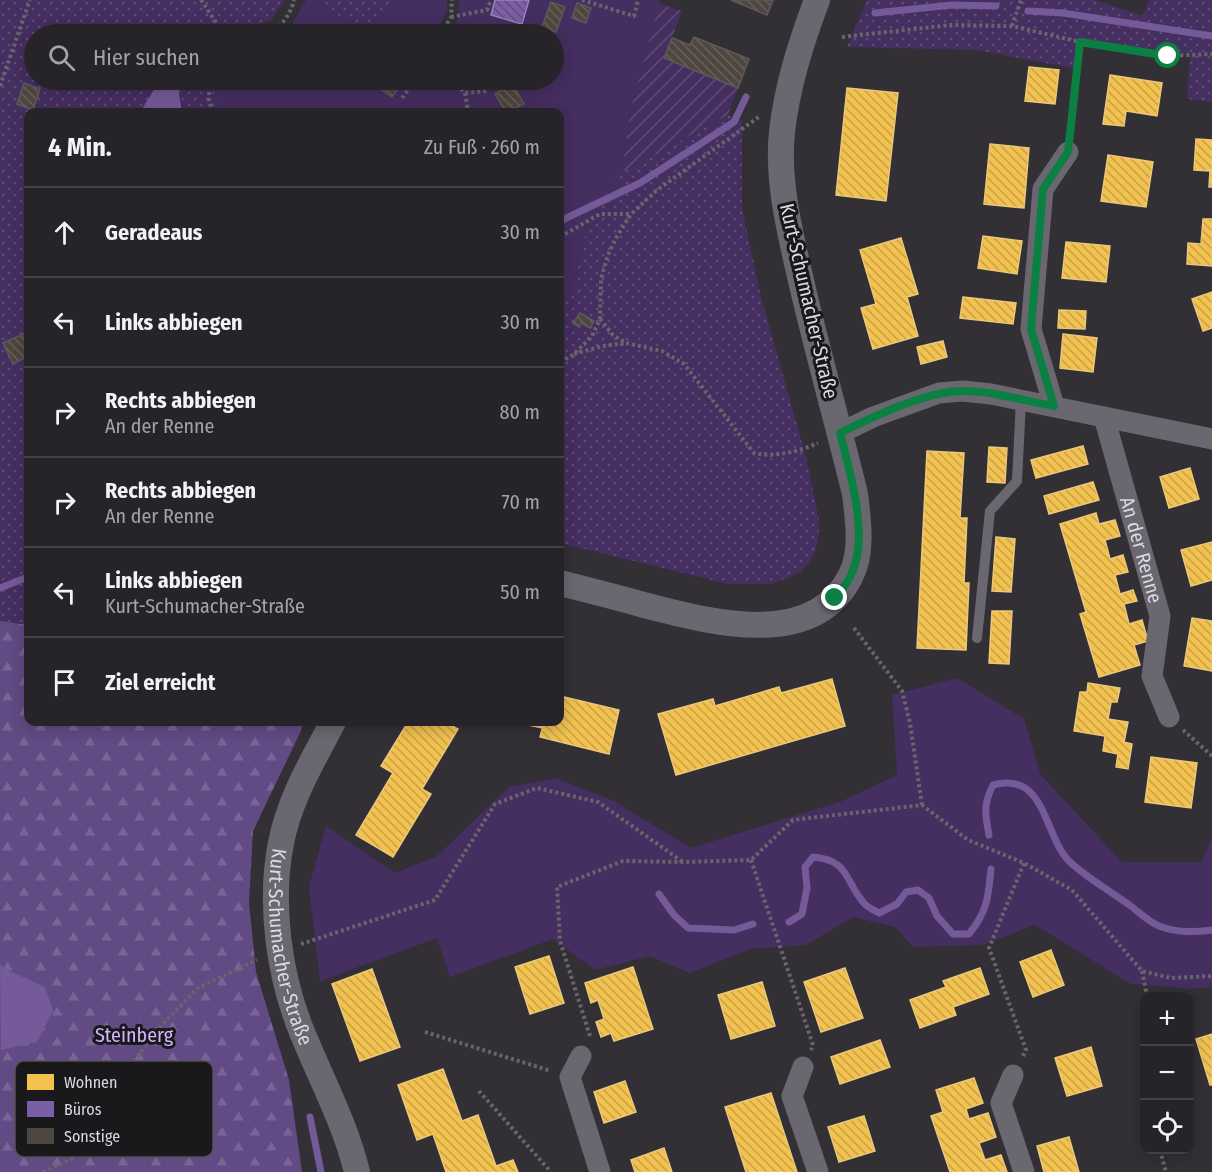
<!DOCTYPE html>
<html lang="de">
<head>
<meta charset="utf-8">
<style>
	body { margin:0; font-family:"Fira Sans Condensed",sans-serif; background:#2e2c30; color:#f1f3f6 }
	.controls { position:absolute; right:18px; bottom:18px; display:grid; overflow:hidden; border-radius:12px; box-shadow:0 3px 15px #0003 }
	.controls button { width:54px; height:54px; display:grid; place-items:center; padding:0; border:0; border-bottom:2px solid #424145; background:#262428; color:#f1f3f6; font:30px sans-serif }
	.stop { position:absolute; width:18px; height:18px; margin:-14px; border:4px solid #0b8043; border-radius:50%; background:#fff }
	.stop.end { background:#0b8043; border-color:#fff; box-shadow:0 2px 6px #0008 }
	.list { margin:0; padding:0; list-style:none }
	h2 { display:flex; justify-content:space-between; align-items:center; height:78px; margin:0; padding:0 24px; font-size:26px }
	h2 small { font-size:20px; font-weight:400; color:#a4a4a8 }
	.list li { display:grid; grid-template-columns:39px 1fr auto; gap:18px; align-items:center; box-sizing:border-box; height:90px; padding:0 24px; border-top:2px solid #424145 }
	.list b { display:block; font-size:22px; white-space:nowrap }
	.list p { margin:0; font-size:20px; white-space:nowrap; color:#a4a4a8 }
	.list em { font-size:20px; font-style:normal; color:#a4a4a8 }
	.icon { flex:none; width:33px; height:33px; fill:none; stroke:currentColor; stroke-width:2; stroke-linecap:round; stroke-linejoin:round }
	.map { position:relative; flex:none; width:1212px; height:1172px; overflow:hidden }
	.search { position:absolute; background:#262428; box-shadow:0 3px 15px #0003; left:24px; top:24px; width:540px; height:66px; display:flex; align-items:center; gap:15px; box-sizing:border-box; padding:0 21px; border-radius:33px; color:#a4a4a8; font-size:22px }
	.panel { position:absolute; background:#262428; box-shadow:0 3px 15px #0003; left:24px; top:108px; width:540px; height:618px; border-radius:12px }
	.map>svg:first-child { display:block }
	.grass { fill:#452e60 }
	.forest { fill:url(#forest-firs) }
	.park { fill:url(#park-dots) }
	.garden { fill:url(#garden-furrows) }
	.water { fill:#745a98 }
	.homes { fill:url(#homes-back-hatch); stroke:#ebc87a; stroke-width:1.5 }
	.offices { fill:url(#offices-back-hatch); stroke:#9883b8; stroke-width:1.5 }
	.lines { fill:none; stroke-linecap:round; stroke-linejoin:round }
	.stream { stroke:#745a98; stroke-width:7 }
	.building { fill:url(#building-back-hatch); stroke:#5c5a5c; stroke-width:1.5 }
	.path { stroke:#68656b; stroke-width:4; stroke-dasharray:3 3; stroke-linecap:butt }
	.service { stroke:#6b6770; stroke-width:10 }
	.minor { stroke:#6b6770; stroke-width:21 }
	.tertiary { stroke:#6b6770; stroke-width:26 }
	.route { stroke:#0b8043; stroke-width:8 }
	.labels { text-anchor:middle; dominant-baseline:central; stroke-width:6; stroke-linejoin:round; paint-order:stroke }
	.street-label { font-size:20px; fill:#dbdadf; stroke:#19181b }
	.park-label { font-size:20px; fill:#d1b3ff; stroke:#19181b }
	.key { fill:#19181b; stroke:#535256; stroke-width:1.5 }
	.key-label { font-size:16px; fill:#dbdadf }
</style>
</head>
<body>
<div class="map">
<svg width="1212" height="1172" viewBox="0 0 1212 1172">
	<defs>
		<pattern id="forest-firs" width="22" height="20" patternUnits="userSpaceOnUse" patternTransform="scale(1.5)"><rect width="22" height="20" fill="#624a84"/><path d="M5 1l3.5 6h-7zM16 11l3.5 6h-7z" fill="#786495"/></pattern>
		<pattern id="park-dots" width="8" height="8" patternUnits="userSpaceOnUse" patternTransform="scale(1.5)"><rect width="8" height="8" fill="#452e60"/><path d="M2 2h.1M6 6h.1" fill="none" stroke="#5f4c76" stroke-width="1.8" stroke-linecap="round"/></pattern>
		<pattern id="garden-furrows" width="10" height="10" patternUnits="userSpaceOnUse" patternTransform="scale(1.5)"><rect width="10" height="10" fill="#452e60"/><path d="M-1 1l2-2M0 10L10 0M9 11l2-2" fill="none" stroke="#5f4c76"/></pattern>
		<pattern id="homes-back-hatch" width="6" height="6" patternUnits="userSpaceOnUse" patternTransform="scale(1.5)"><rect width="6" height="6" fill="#f2c14e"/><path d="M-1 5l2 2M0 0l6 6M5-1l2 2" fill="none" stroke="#c6a14b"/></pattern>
		<pattern id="offices-back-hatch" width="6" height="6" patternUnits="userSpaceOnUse" patternTransform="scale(1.5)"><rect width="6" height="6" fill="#7b5ea7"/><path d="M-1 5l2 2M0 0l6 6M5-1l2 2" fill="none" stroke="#5e5075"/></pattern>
		<pattern id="building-back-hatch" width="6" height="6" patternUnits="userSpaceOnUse" patternTransform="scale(1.5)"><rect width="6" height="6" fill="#4e463f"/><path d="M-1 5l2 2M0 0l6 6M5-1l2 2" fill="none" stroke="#67605a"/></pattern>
	</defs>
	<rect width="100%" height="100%" fill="#323035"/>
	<!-- grass -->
	<g class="grass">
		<path d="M 306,0 L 315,0 L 366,34 L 396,0 L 447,0 L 447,11 L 435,34 L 286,34 Z"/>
		<path d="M 459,0 L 660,0 L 630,112 L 622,172 L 585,237 L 573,287 L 560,305 L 560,112 L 217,112 L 214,80 L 554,80 L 554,34 L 451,34 L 459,16 Z"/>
		<path d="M 957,678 L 1024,719 L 1040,774 L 1122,862 L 1201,862 L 1212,837 L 1212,987 L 1192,989 L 1131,984 L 1035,925 L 982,945 L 913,947 L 895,927 L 853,917 L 806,945 L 751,949 L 689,973 L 650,956 L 595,970 L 553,939 L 450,977 L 437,938 L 320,981 L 309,887 L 326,826 L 395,873 L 437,856 L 509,787 L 556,778 L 614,801 L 691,848 L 842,801 L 897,775 L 892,695 Z"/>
	</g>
	<!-- forest -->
	<path class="forest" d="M 0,384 L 28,421 L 28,722 L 303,722 L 300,733 L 253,831 L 249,903 L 256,972 L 289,1080 L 302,1172 L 0,1172 Z"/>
	<!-- park -->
	<g class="park">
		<path d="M 0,0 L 284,0 L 270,21 L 248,28 L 230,24 L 226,34 L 34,34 L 34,80 L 216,80 L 220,112 L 28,112 L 28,625 L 0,621 Z"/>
		<path d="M 315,0 L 396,0 L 366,34 Z"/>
		<path d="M 867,0 L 1094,0 L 1143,16 L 1149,0 L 1212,0 L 1212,102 L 1187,99 L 1190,55 L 1168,56 L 1081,42 L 1077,69 L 977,50 L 847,47 Z"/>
		<path d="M 728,115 L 742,121 L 742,208 L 761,297 L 806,457 L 819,519 L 819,532 L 816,550 L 811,560 L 801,572 L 787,578 L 772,584 L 728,584 L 560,543 L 560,305 L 573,287 L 585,237 L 622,172 Z"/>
	</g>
	<!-- garden -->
	<path class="garden" d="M 659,3 L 682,11 L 664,59 L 738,88 L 728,115 L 622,172 L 630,112 Z"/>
	<!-- water -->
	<g class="water">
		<path d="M 160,80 L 181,80 L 179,94 L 182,112 L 143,112 L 142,109 Z"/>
		<path d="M 0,964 L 7,970 L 45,987 L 53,1011 L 37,1042 L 1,1050 Z"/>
	</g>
	<!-- homes -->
	<g class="homes">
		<path d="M 1029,67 L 1059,70 L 1055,104 L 1025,101 Z"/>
		<path d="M 1110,75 L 1162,83 L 1157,116 L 1126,111 L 1124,126 L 1103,124 Z"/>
		<path d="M 847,88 L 898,93 L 886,201 L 836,195 Z"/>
		<path d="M 1196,139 L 1212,140 L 1212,187 L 1209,187 L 1210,171 L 1194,170 Z"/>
		<path d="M 990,144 L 1029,148 L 1024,208 L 984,204 Z"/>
		<path d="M 1108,155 L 1153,162 L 1146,207 L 1101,201 Z"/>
		<path d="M 1203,219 L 1212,219 L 1212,266 L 1187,264 L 1188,243 L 1201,244 Z"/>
		<path d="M 983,236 L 1022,241 L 1017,274 L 978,268 Z"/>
		<path d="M 901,238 L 918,294 L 907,297 L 918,336 L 873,349 L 861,308 L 876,304 L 860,250 Z"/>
		<path d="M 1066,242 L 1110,246 L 1106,282 L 1062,278 Z"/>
		<path d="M 1212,292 L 1212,328 L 1203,331 L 1192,299 Z"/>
		<path d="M 963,297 L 1016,303 L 1013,324 L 960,318 Z"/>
		<path d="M 1059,310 L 1086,311 L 1085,329 L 1058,328 Z"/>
		<path d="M 1063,334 L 1097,338 L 1093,372 L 1060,368 Z"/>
		<path d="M 943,341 L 947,357 L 921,364 L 917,347 Z"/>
		<path d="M 1083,446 L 1088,464 L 1036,478 L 1031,460 Z"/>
		<path d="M 989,447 L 1007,448 L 1005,483 L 987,482 Z"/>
		<path d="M 927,451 L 964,453 L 960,518 L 967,518 L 964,583 L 969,583 L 966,650 L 917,648 Z"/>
		<path d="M 1190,468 L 1199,499 L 1169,508 L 1160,477 Z"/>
		<path d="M 1093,482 L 1099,500 L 1049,514 L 1044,496 Z"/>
		<path d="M 1096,513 L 1099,524 L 1115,520 L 1120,536 L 1105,540 L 1110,559 L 1123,555 L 1128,572 L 1115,575 L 1120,594 L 1133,590 L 1137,601 L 1124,604 L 1129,624 L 1142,620 L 1148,641 L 1134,645 L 1140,665 L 1099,677 L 1080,614 L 1086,612 L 1060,524 Z"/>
		<path d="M 996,537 L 1015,539 L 1011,592 L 992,591 Z"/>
		<path d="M 1212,542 L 1212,580 L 1191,586 L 1181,550 Z"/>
		<path d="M 992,611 L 1012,611 L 1009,664 L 989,663 Z"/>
		<path d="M 1192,618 L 1212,621 L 1212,671 L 1184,666 Z"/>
		<path d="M 832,679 L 845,726 L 676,775 L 658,714 L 713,699 L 715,706 L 779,687 L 781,693 Z"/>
		<path d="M 1088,683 L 1120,688 L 1117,702 L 1111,702 L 1108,719 L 1128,722 L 1124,742 L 1132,744 L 1128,769 L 1116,767 L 1118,754 L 1103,751 L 1105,736 L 1074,731 L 1080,692 L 1087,692 Z"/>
		<path d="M 560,696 L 619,710 L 609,754 L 540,737 L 544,722 L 560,722 Z"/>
		<path d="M 408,722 L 445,722 L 458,729 L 422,789 L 431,794 L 393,857 L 356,835 L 393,773 L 381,766 Z"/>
		<path d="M 514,722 L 544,722 L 542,728 Z"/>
		<path d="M 1151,757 L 1197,763 L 1191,808 L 1145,802 Z"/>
		<path d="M 1051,950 L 1064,985 L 1033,997 L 1020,962 Z"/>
		<path d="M 549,956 L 564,1003 L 530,1014 L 515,967 Z"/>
		<path d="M 633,967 L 653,1029 L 614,1041 L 611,1033 L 601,1037 L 596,1022 L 604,1019 L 598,1000 L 591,1003 L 585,983 Z"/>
		<path d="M 845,968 L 863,1018 L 821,1032 L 804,982 Z"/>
		<path d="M 980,968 L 989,994 L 953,1007 L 956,1015 L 920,1028 L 910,1000 L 946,987 L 943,981 Z"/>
		<path d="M 372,969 L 400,1047 L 360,1061 L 332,984 Z"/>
		<path d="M 762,982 L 775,1026 L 731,1039 L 718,995 Z"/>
		<path d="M 1212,1034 L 1212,1085 L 1210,1085 L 1196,1039 Z"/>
		<path d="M 880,1040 L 890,1067 L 840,1084 L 831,1057 Z"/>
		<path d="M 1091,1047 L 1102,1086 L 1067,1096 L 1055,1058 Z"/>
		<path d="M 443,1069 L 462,1121 L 478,1115 L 496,1166 L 513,1160 L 518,1172 L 446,1172 L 433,1134 L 417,1140 L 398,1085 Z"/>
		<path d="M 974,1078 L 983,1103 L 966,1109 L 969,1119 L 988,1113 L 996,1137 L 979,1143 L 985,1160 L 1001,1155 L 1007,1172 L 950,1172 L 931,1116 L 943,1112 L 936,1090 Z"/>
		<path d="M 625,1081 L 636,1112 L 604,1123 L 594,1092 Z"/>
		<path d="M 771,1093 L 797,1172 L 746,1172 L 725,1107 Z"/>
		<path d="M 864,1116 L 875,1151 L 839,1162 L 828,1127 Z"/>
		<path d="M 1069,1137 L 1079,1172 L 1044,1172 L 1037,1146 Z"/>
		<path d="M 664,1148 L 672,1172 L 635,1172 L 631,1160 Z"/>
	</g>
	<!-- offices -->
	<path class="offices" d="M 495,0 L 529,0 L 522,24 L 491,15 Z"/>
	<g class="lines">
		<!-- stream -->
		<g class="stream">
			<path d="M 1028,11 L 1063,13 L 1212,36"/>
			<path d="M 875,13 L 952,5 L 996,6"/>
			<path d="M 560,221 L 640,183 L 734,122 L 746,97"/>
			<path d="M 0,588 L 28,577"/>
			<path d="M 989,835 C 985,814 983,805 993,785 C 1046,771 1043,834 1069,861 C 1085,877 1109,890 1128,904 C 1138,911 1150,924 1162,927 C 1179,933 1194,932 1212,930"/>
			<path d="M 659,894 L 674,915 L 688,928 L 734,930 L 753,924"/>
			<path d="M 789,922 L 802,914 L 807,888 L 805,867 L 813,857 C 849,860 844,879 863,902 C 866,907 874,910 879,913 L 897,904 L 906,892 L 918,890 L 929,898 L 937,916 L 953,934 L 969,934 C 988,910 988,898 991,869"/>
			<path d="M 310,1117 L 321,1172"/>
		</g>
	</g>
	<!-- building -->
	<g class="building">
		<path d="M 731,0 L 773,0 L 767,15 Z"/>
		<path d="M 551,2 L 565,7 L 556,32 L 542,27 Z"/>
		<path d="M 577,3 L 591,8 L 586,23 L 572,18 Z"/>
		<path d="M 694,37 L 749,59 L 738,88 L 664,58 L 672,38 L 690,45 Z"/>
		<path d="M 389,80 L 400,86 L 392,97 L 382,90 Z"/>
		<path d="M 482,80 L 501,80 L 499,84 L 493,87 L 485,85 Z"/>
		<path d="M 24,83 L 40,89 L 33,110 L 17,104 Z"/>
		<path d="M 512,83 L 524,104 L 506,112 L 495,94 Z"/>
		<path d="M 580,313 L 594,321 L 590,328 L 581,323 L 579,327 L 573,323 Z"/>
		<path d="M 25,333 L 28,341 L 28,356 L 13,364 L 3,343 Z"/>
	</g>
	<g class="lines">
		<!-- path -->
		<g class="path">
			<path d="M 201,0 L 224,34"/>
			<path d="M 582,0 L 634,16 L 638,0"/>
			<path d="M 451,17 L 487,10 L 491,0"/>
			<path d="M 1012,26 L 1021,0"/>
			<path d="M 269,34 C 281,27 291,14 294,0"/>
			<path d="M 441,34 L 451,17 L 452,0"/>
			<path d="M 842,37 L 950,25 L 1012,26 L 1080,42 L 1168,56 L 1212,54"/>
			<path d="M 209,80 L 209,99 L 212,112"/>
			<path d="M 453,80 L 465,93 L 488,91"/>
			<path d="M 0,86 L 30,0"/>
			<path d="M 465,93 L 468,112"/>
			<path d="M 402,98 L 415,80"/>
			<path d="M 1070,133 L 1080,42"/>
			<path d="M 560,237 L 600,214 L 630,214"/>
			<path d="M 600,319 L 613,335 L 626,343 L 662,351 L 684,364 L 754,453 C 774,458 800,451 818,443"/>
			<path d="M 574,354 L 603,346 L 626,343"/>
			<path d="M 560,362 L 573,355 L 592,336 L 600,319 L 601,279 L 608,255 L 616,238 L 631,214 L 656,191 L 760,116"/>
			<path d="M 854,628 L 902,691 L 910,723 L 922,805"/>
			<path d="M 1183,730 L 1212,756"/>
			<path d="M 751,860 L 813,1045 L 811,1050"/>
			<path d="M 301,944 L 435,900 L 495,804 L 537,788 L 598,802 L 683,862"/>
			<path d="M 1142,971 L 1147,996"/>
			<path d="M 425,1032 L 551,1071"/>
			<path d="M 590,1036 L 560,941 L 557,887 L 623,861 L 684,862 L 751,860 L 793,820 L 922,805 L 968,840 L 1024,863 L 1072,890 L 1142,971 L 1171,978 L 1212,976"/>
			<path d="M 1023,1056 L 1026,1050 L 989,948 L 1024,863"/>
			<path d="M 479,1091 L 551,1172"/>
			<path d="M 1160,1150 L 1166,1172"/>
			<path d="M 43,1172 L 73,1158 L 105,1127 L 122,1078 L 155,1032 L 198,988 L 257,960"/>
		</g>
		<!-- service -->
		<path class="service" d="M 977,638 L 990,511 L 1017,481 L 1021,400"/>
		<!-- minor -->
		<g class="minor">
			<path d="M 1054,406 L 1031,329 L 1043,189 L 1068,152"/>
			<path id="s1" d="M 1104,417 L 1160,616 L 1152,676 L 1169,717"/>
			<path d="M 840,433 L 873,417 L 939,393 L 963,391 L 991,394 L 1212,439"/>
			<path d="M 581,1056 L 570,1077 L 600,1172"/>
			<path d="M 803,1067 L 792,1096 L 818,1172"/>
			<path d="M 1013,1075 L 1001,1103 L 1024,1172"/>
		</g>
		<!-- tertiary -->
		<g class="tertiary">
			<path d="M 560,583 C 588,590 616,597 644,605 C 707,621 814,652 851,575 C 863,552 858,519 855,494 C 837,420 816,347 799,272 C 789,228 777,178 782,132 C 787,86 801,43 817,0"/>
			<path id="s2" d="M 333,722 C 313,760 289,800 281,843 C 269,903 279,976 302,1032 C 321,1079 345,1123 357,1172"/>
		</g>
	</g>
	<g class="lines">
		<!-- route -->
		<path class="route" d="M 835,598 C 840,591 847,584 851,575 C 870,538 850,472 840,433 C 873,417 926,391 963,391 C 993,391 1025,401 1054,406 L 1031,329 L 1043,189 L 1068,152 L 1080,42 L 1168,56"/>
	</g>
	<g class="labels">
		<!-- street labels -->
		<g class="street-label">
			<text transform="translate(809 301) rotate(77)">Kurt-Schumacher-Straße</text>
			<text stroke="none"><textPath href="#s1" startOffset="138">An der Renne</textPath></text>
			<text stroke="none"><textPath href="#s2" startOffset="238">Kurt-Schumacher-Straße</textPath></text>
		</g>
		<!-- park labels -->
		<g class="park-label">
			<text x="134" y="1035">Steinberg</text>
		</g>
	</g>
	<!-- legend -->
	<rect x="15" y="1061" width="198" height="96" rx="9" class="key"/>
	<rect x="27" y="1074" width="27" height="16" fill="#f2c14e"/>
	<rect x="27" y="1101" width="27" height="16" fill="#7b5ea7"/>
	<rect x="27" y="1128" width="27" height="16" fill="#4e463f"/>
	<g class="key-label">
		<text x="64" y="1088">Wohnen</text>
		<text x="64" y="1115">Büros</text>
		<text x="64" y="1142">Sonstige</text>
	</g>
</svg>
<div class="controls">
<button>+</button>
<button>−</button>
<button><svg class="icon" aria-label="locate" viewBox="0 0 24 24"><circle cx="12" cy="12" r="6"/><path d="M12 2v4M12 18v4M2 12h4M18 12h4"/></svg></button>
</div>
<div class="stop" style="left:1168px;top:56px"></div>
<div class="stop end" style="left:835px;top:598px"></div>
<div class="search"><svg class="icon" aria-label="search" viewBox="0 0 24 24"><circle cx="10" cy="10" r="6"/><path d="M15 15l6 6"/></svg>Hier suchen</div>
<section class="panel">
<h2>4 Min.<small>Zu Fuß · 260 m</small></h2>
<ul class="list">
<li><svg class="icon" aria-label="ahead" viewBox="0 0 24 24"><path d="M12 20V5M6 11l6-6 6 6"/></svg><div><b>Geradeaus</b></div><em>30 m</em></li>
<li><svg class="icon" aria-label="left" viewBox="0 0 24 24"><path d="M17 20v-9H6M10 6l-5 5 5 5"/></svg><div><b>Links abbiegen</b></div><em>30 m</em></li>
<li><svg class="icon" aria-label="right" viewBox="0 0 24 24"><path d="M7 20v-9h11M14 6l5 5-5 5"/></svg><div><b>Rechts abbiegen</b><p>An der Renne</p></div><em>80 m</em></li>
<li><svg class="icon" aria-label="right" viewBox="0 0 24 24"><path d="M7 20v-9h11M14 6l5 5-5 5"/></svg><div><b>Rechts abbiegen</b><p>An der Renne</p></div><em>70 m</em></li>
<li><svg class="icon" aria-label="left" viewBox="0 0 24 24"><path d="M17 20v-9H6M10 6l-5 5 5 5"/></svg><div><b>Links abbiegen</b><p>Kurt-Schumacher-Straße</p></div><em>50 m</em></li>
<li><svg class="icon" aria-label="arrive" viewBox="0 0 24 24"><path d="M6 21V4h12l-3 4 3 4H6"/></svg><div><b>Ziel erreicht</b></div></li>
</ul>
</section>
</div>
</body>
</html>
